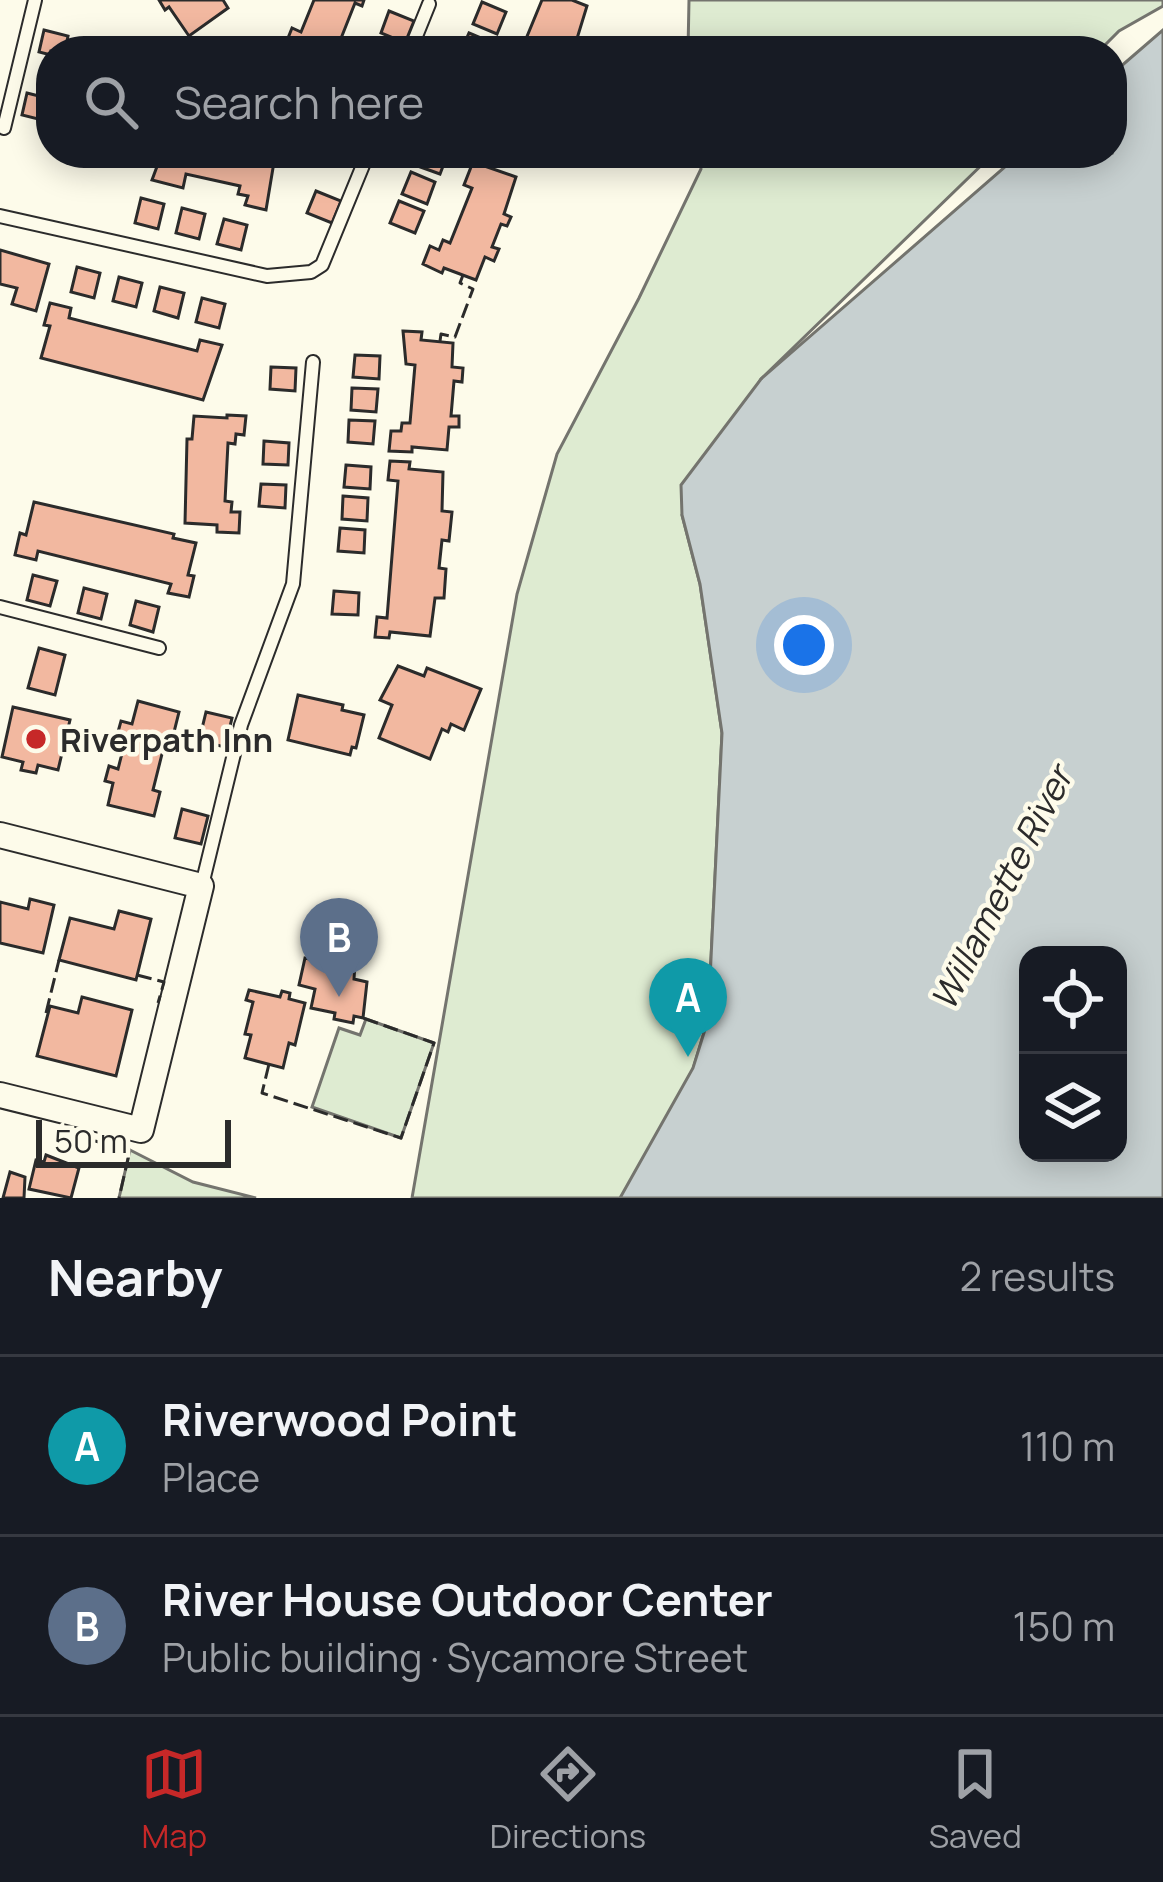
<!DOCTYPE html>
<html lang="en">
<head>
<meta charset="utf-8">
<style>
	body { margin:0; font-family:Manrope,sans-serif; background:#20242c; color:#f1f3f6 }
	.controls { position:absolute; right:36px; bottom:36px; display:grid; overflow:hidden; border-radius:24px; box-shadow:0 6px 30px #0003 }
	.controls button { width:108px; height:108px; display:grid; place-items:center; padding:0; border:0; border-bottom:3px solid #363941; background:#171b24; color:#f1f3f6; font:60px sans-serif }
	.scale { position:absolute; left:36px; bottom:30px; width:195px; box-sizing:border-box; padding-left:12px; border:6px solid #2b2b2b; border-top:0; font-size:33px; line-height:42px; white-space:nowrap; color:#2b2b2b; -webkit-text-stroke:9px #fdfbea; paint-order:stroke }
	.you { position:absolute; left:804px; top:645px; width:42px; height:42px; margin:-30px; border:9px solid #fff; border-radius:50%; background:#1a73e8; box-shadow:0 0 0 18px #1a73e833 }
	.badge { display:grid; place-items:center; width:78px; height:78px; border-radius:50%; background:#c62828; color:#fff; font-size:39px; font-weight:700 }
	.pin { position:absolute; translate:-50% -99px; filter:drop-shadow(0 3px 6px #0008) }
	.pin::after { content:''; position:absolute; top:63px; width:42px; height:36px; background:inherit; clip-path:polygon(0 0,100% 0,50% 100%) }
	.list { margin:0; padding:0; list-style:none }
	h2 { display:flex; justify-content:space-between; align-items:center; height:156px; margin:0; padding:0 48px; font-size:51px }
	h2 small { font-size:39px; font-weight:400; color:#9ea1a6 }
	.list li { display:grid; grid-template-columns:78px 1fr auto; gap:36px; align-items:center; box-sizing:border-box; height:180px; padding:0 48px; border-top:3px solid #363941 }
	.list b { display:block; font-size:45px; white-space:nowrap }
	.list p { margin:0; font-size:39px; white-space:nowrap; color:#9ea1a6 }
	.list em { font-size:39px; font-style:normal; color:#9ea1a6 }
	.icon { flex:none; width:66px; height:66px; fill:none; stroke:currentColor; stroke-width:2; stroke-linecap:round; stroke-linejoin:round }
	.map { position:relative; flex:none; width:1163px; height:1198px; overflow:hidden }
	.search { position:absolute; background:#171b24; box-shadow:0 6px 30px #0003; left:36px; right:36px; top:36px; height:132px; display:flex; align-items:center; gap:30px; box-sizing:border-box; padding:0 42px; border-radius:48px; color:#9ea1a6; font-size:45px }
	.sheet { height:516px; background:#171b24 }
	nav { display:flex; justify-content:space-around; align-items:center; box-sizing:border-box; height:168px; border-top:3px solid #363941; background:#171b24; font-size:33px; color:#9ea1a6 }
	nav a { display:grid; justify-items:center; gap:6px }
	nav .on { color:#c62828 }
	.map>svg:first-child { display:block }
	.green { fill:#deebd1; stroke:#74746e; stroke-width:3 }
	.water { fill:#c7d0d0; stroke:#74746e; stroke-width:3; fill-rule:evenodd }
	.building { fill:#f2b8a0; stroke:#2b2b2b; stroke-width:3 }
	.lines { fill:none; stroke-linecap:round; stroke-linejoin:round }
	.service-casing { stroke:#2b2b2b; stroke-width:16 }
	.minor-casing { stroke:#2b2b2b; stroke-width:28 }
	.service { stroke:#fdfbea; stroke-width:12 }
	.minor { stroke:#fdfbea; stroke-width:24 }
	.fence { stroke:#2b2b2b; stroke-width:3; stroke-dasharray:15 6; stroke-linecap:butt }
	.poi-dot { fill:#c62828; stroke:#fdfbea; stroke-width:4.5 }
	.labels { text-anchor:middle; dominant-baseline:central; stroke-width:9; stroke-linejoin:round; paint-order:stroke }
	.poi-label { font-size:33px; font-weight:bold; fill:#2b2b2b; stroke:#fdfbea; text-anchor:start }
	.water-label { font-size:36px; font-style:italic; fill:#2b2b2b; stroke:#fdfbea }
</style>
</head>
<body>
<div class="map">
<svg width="1163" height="1198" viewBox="0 0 1163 1198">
	<rect width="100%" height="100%" fill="#fdfbea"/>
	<!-- green -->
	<g class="green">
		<path d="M 689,0 L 1163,0 L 1163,6 L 1119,31 L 1099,51 L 688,51 Z"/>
		<path d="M 699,153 L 994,153 L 761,379 L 682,515 L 700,584 L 722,733 L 708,1020 L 678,1118 L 629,1198 L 412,1198 L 517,594 L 557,454 L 639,298 L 701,169 Z"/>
		<path d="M 366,1019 L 434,1043 L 401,1138 L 312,1107 L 339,1028 L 360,1035 Z"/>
		<path d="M 130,1150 L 193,1182 L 256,1198 L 119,1198 Z"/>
	</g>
	<!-- water -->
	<path class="water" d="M 1163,30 L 1163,1198 L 620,1198 L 693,1068 L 708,1020 L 722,733 L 700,584 L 682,515 L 681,485 L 761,379 L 1021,153 L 1112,153 L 1112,74 ZM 1028,955 L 1118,955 L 1118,1153 L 1028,1153 Z"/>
	<!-- building -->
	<g class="building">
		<path d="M 159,0 L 223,0 L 228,8 L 189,36 L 169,7 L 165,10 Z"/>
		<path d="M 314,0 L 364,0 L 362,6 L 355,3 L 336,51 L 284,48 L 292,28 L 301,32 Z"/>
		<path d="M 542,0 L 572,0 L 587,6 L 575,45 L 581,51 L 521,51 Z"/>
		<path d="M 482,2 L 506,12 L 497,34 L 473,24 Z"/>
		<path d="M 389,11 L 414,21 L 405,43 L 381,33 Z"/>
		<path d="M 44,30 L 68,36 L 65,51 L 51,51 L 51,55 L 39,52 Z"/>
		<path d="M 469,33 L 493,43 L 490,51 L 461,51 Z"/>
		<path d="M 27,93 L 51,99 L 46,121 L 22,115 Z"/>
		<path d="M 162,153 L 275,156 L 266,210 L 245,205 L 248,196 L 238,194 L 240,186 L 186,174 L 183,188 L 152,180 Z"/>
		<path d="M 420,153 L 448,153 L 440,174 L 415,165 Z"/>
		<path d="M 473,162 L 516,177 L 504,214 L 511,217 L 507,226 L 501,224 L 492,247 L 499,249 L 494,261 L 485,257 L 476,280 L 444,268 L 442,273 L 423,264 L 430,246 L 439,250 L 443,240 L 450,243 L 472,188 L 464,185 Z"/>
		<path d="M 411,172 L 435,182 L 427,204 L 402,194 Z"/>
		<path d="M 316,191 L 341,201 L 332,223 L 307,213 Z"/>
		<path d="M 141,198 L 164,204 L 158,229 L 135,223 Z"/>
		<path d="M 399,201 L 424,211 L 415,233 L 390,223 Z"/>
		<path d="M 182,208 L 205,214 L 199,239 L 176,233 Z"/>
		<path d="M 224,219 L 247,225 L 241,250 L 217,244 Z"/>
		<path d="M 0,250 L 49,264 L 36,311 L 12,304 L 17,288 L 0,284 Z"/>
		<path d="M 77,267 L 100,273 L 94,298 L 71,292 Z"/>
		<path d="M 119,277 L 142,283 L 136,307 L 113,301 Z"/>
		<path d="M 160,287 L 184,293 L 178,318 L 154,311 Z"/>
		<path d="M 202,298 L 225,304 L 219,328 L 196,322 Z"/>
		<path d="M 50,303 L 71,308 L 69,318 L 197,351 L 200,340 L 222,345 L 203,400 L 41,358 L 50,326 L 44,325 Z"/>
		<path d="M 403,331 L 422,332 L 421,340 L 453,343 L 452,367 L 463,368 L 462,382 L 454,381 L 451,416 L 459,416 L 459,427 L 449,427 L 447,450 L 412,447 L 412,452 L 389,451 L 391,431 L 401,431 L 402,423 L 410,423 L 415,365 L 406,364 Z"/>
		<path d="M 355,355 L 380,356 L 379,379 L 353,377 Z"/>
		<path d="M 271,367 L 296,368 L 295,391 L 270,389 Z"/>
		<path d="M 352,388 L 378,389 L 376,412 L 351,410 Z"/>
		<path d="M 227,415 L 246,416 L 244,435 L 236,434 L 235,444 L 228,443 L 225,501 L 232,502 L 231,512 L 240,512 L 239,533 L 217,532 L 217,525 L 185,523 L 187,439 L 192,439 L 194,416 L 227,418 Z"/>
		<path d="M 349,420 L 375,421 L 373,444 L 348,442 Z"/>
		<path d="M 264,441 L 289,443 L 288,465 L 263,464 Z"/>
		<path d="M 390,461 L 410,462 L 409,469 L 443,472 L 442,511 L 452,512 L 449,541 L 442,540 L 439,568 L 446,569 L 444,598 L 435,598 L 430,636 L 390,632 L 389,638 L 375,637 L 377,617 L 387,618 L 398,481 L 388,480 Z"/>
		<path d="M 346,465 L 371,467 L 370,489 L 344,487 Z"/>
		<path d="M 261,484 L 286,485 L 285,508 L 259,506 Z"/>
		<path d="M 343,496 L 368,498 L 367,521 L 342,519 Z"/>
		<path d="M 34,502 L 174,534 L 173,538 L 196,543 L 188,575 L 194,576 L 189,597 L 168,593 L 171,584 L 38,551 L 36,560 L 15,555 L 20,533 L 26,535 Z"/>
		<path d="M 340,528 L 365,530 L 364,553 L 338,551 Z"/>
		<path d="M 33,575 L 57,581 L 50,606 L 27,600 Z"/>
		<path d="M 84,588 L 107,594 L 101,619 L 78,613 Z"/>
		<path d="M 334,591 L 359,593 L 358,615 L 332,614 Z"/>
		<path d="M 136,601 L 159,607 L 153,632 L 130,625 Z"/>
		<path d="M 39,648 L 65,655 L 55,695 L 28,688 Z"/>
		<path d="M 398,666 L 424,676 L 427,668 L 481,689 L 464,730 L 451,724 L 448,732 L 442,729 L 430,759 L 379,738 L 392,705 L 380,700 Z"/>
		<path d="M 298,695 L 343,705 L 342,710 L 364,715 L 356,748 L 352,747 L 350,755 L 288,740 Z"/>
		<path d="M 138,701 L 179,712 L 173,736 L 167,734 L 153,790 L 160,792 L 154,816 L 108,805 L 113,783 L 105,781 L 109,766 L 118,769 L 127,734 L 118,732 L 121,721 L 132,724 Z"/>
		<path d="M 13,707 L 70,720 L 58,770 L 38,765 L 36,773 L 21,770 L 23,762 L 2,757 Z"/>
		<path d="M 206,712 L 232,718 L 225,747 L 199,741 Z"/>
		<path d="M 182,809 L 208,816 L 201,844 L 175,838 Z"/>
		<path d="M 30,899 L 54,905 L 43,953 L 0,943 L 0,902 L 28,909 Z"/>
		<path d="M 119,911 L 151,919 L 136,980 L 59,960 L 70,918 L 114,929 Z"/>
		<path d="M 324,956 L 355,963 L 354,979 L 367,982 L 363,1018 L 354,1016 L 353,1023 L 334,1019 L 335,1013 L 311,1008 L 315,989 L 299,985 L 305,958 L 323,962 Z"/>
		<path d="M 249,990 L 280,997 L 282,991 L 290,993 L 289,999 L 305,1003 L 295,1045 L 289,1043 L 283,1068 L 245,1058 L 251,1035 L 245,1034 L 253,1002 L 246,1000 Z"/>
		<path d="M 82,997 L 132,1010 L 116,1076 L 37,1056 L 50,1006 L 78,1013 Z"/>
		<path d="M 46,1155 L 79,1168 L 71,1198 L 29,1189 L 36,1160 L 44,1162 Z"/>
		<path d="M 10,1172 L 25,1177 L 24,1198 L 3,1198 Z"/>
	</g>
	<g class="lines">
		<!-- service casing -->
		<g class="service-casing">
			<g id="service">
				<path d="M 410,51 L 429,4"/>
				<path d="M 4,128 L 35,0"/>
				<path d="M 0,216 L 267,276 L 311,272 L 322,265 L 368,153"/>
				<path d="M 0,607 L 159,648"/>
				<path d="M 202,885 L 241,725 L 293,584 L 313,362"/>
			</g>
		</g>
		<!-- minor casing -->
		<g class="minor-casing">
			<path id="minor" d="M 0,835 L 201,886 L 141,1130 L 0,1095"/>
		</g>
		<!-- service -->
		<use href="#service" class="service"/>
		<!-- minor -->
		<use href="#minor" class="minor"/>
		<!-- fence -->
		<g class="fence">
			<path d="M 440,341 L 441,334 L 455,337 L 473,289 L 460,283 L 463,275"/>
			<path d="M 137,975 L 164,982 L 158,1003"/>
			<path d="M 46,1013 L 59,960"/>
			<path d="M 269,1064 L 262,1093 L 401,1138 L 434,1043 L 363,1018"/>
			<path d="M 95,1141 L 130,1150 L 119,1198"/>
		</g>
	</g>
	<!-- markers -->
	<circle class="poi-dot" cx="36" cy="739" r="12"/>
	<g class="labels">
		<!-- poi labels -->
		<g class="poi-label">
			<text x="60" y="739">Riverpath Inn</text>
		</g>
		<!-- water labels -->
		<g class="water-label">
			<text transform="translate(1001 888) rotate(-63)">Willamette River</text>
		</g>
	</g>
</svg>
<div class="controls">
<button><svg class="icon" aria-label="locate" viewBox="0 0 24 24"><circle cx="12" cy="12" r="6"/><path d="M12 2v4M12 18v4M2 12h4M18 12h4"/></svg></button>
<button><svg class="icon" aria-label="layers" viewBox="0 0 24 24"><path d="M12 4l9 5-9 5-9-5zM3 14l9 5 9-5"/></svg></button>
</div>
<div class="scale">50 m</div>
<div class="you"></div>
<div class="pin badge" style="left:688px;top:1057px;background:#0f9aa8">A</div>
<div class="pin badge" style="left:339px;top:997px;background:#5c6f8a">B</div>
<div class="search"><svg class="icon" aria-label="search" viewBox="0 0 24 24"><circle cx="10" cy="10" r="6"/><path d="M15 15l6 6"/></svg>Search here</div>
</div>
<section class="sheet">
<h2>Nearby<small>2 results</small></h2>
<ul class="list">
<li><span class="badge" style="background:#0f9aa8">A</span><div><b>Riverwood Point</b><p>Place</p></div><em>110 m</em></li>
<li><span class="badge" style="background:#5c6f8a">B</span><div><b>River House Outdoor Center</b><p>Public building · Sycamore Street</p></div><em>150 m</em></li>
</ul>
</section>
<nav>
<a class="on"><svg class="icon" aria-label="map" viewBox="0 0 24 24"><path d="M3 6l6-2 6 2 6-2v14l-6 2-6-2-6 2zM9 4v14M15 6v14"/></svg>Map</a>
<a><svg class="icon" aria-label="directions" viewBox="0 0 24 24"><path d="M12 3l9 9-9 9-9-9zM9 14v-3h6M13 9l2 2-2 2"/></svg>Directions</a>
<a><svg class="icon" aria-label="saved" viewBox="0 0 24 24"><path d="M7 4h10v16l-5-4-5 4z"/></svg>Saved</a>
</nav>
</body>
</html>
